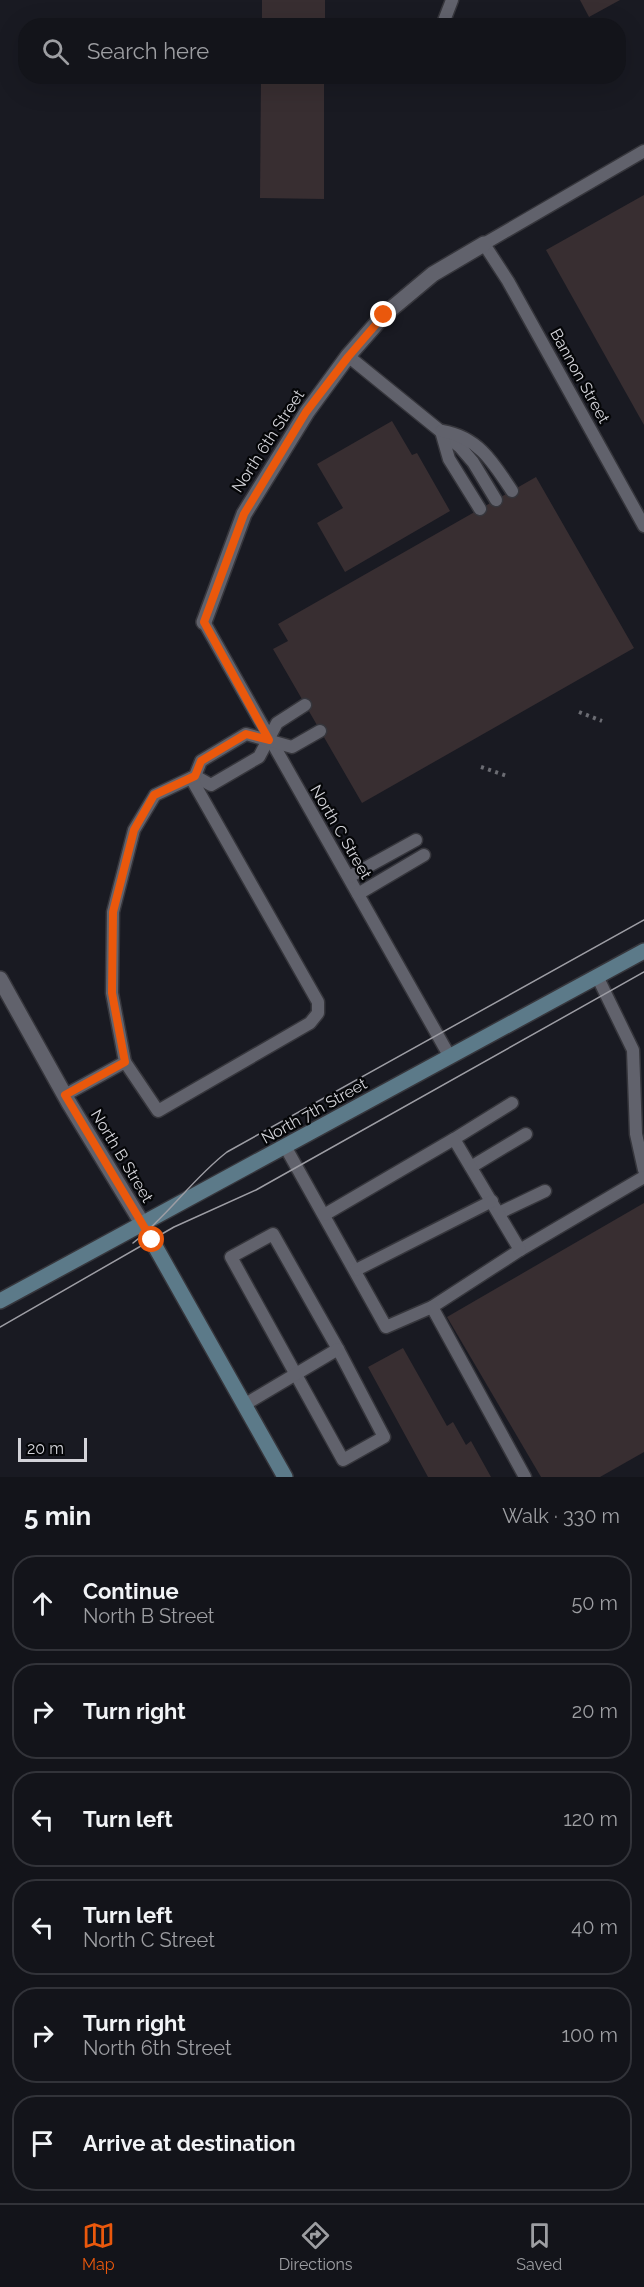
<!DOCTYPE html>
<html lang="en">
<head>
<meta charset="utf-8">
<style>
	body { margin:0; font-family:Raleway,sans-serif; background:#202127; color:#f1f3f6 }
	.scale { position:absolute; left:18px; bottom:15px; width:69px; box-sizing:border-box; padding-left:6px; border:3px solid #d3d3d9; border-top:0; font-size:16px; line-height:21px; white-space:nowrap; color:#d3d3d9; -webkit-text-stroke:4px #050608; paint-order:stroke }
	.stop { position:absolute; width:18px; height:18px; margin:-14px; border:4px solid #ea580c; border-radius:50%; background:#fff }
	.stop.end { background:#ea580c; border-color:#fff; box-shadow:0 2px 6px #0008 }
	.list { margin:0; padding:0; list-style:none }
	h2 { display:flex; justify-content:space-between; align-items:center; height:78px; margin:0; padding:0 24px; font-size:26px }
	h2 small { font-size:20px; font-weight:400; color:#9d9ea2 }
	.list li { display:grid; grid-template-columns:39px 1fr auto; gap:18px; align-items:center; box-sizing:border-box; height:96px; margin:0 12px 12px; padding:0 12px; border:2px solid #323339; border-radius:24px }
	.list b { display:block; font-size:22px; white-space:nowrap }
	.list p { margin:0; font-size:20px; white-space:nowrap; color:#9d9ea2 }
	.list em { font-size:20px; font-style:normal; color:#9d9ea2 }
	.icon { flex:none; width:33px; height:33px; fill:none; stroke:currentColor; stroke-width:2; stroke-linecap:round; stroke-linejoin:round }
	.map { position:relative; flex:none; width:644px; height:1477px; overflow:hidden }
	.search { position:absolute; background:#13141a; box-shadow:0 6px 24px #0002; left:18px; right:18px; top:18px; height:66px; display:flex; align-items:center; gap:15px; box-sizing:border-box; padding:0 21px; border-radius:24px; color:#9d9ea2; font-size:22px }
	.sheet { height:726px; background:#13141a }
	nav { display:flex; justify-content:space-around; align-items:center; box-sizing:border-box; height:84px; border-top:2px solid #323339; background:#13141a; font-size:16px; color:#9d9ea2 }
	nav a { display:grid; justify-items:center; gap:3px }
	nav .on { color:#ea580c }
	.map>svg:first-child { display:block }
	.building { fill:#382e31 }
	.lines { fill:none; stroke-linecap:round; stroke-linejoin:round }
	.lane-casing { stroke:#36363c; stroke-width:15 }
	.street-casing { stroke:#36363c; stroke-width:18 }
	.secondary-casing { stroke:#36363c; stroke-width:18 }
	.path { stroke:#6b6c73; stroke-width:4; stroke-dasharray:3 4.5; stroke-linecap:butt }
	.lane { stroke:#61626c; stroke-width:12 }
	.street { stroke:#61626c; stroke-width:15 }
	.secondary { stroke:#5c7a89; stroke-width:15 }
	.tram { stroke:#9d9da4; stroke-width:1.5 }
	.route { stroke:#ea580c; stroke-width:8 }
	.labels { text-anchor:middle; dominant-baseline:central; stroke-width:4.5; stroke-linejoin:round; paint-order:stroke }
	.street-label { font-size:16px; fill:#d3d3d9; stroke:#050608 }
</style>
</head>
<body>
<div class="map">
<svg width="644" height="1477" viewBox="0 0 644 1477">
	<rect width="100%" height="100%" fill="#191a22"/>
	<!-- building -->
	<g class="building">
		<rect x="262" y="0" width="63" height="26"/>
		<path d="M 580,0 L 620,0 L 589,17 Z"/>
		<path d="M 261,76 L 324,76 L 324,199 L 260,198 Z"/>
		<path d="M 644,195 L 644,425 L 546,250 Z"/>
		<path d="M 392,421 L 412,455 L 417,453 L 450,511 L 345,572 L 317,523 L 343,508 L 317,464 Z"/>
		<path d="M 536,477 L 634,648 L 362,803 L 273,649 L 288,641 L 278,624 Z"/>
		<path d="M 644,1203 L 644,1452 L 600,1477 L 541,1477 L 447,1317 Z"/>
		<path d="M 403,1348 L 447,1426 L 453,1422 L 466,1445 L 471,1441 L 491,1477 L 428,1477 L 368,1367 Z"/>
	</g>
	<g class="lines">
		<!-- lane casing -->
		<g class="lane-casing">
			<g id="lane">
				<path d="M 442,26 L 452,0"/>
				<path d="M 644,151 L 484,244 L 508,281 L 644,526"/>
				<path d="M 348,356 L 460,447 L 473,462 L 496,500"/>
				<path d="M 441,431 L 449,459 L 480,509"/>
				<path d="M 442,431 C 478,437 493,462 512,491"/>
				<path d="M 204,622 L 450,1057"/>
				<path d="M 195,776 L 211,785 L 259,757 L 277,723 L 305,705"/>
				<path d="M 349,877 L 416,840"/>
				<path d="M 358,894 L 424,855"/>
				<path d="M 597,976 L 633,1050 L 636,1134 L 644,1170"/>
				<path d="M 125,1062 L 158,1111 L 310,1023 L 318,1013 L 318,1002 L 191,778"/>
				<path d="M 65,1095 L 125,1062 L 112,993 L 113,912 L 134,830 L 155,795 L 195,776 L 201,761 L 246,734 L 292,747 L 320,731"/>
				<path d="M 454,1139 L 512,1103"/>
				<path d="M 286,1148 L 386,1327 L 432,1307 L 520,1250 L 644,1177"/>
				<path d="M 471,1167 L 526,1134"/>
				<path d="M 499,1213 L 545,1191"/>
				<path d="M 324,1215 L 454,1139 L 520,1250"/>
				<path d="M 273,1234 L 338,1349 L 384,1437 L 343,1460 L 231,1257 Z"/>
				<path d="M 356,1270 L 492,1201"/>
				<path d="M 432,1307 L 525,1477"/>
				<path d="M 244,1405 L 338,1349"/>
			</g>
		</g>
		<!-- street casing -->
		<g class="street-casing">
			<g id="street">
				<path d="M 204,622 L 244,514 L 307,412 L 348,356 L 384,315 L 433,274 L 484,244"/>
				<path d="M 0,979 L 69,1103 L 142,1223"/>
			</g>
		</g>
		<!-- secondary casing -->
		<g class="secondary-casing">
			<g id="secondary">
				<path d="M 142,1223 L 285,1477"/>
				<path d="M 0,1301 L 644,951"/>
			</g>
		</g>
		<!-- path -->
		<g class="path">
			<path d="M 579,712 L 602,721"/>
			<path d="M 481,767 L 507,776"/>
		</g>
		<!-- lane -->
		<use href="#lane" class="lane"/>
		<!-- street -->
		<use href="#street" class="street"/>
		<!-- secondary -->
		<use href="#secondary" class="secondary"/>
		<!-- tram -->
		<g class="tram">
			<path d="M 133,1243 C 168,1216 192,1179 227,1152 L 644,920"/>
			<path d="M 0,1327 L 174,1227 L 256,1190 L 644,972"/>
		</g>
	</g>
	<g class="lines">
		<!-- route -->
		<path class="route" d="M 152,1240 L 65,1095 L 125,1062 L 112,993 L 113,912 L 134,830 L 154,795 L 195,776 L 201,761 L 246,734 L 269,740 L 204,622 L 244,514 L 306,412 L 348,357 L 384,315"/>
	</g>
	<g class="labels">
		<!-- street labels -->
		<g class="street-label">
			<text transform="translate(580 376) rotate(61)">Bannon Street</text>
			<text transform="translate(268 441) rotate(-57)">North 6th Street</text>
			<text transform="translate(341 832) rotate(60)">North C Street</text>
			<text transform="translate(314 1111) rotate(-29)">North 7th Street</text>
			<text transform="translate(122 1156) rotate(59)">North B Street</text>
		</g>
	</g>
</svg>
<div class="scale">20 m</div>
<div class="stop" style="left:152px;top:1240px"></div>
<div class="stop end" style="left:384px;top:315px"></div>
<div class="search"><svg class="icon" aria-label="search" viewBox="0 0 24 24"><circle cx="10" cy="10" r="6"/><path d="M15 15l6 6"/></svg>Search here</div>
</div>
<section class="sheet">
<h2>5 min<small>Walk · 330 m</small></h2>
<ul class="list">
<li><svg class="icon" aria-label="ahead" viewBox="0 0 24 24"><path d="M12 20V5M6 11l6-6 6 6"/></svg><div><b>Continue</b><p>North B Street</p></div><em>50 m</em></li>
<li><svg class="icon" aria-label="right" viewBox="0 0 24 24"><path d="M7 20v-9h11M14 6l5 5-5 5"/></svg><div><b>Turn right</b></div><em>20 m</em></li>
<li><svg class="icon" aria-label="left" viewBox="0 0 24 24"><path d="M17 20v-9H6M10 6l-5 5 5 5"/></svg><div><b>Turn left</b></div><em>120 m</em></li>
<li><svg class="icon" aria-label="left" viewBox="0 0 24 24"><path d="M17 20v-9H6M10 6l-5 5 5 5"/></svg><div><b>Turn left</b><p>North C Street</p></div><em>40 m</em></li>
<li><svg class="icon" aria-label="right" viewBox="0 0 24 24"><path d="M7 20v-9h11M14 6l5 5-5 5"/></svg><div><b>Turn right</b><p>North 6th Street</p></div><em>100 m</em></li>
<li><svg class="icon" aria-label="arrive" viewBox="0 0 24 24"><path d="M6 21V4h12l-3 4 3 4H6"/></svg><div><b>Arrive at destination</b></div></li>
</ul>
</section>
<nav>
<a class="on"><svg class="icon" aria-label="map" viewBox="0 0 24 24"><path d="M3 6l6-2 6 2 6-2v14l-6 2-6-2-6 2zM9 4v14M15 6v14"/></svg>Map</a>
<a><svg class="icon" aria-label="directions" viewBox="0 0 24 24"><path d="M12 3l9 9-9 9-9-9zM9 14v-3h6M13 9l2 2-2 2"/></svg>Directions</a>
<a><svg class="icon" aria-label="saved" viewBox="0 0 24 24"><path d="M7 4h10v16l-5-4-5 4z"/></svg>Saved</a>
</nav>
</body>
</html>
